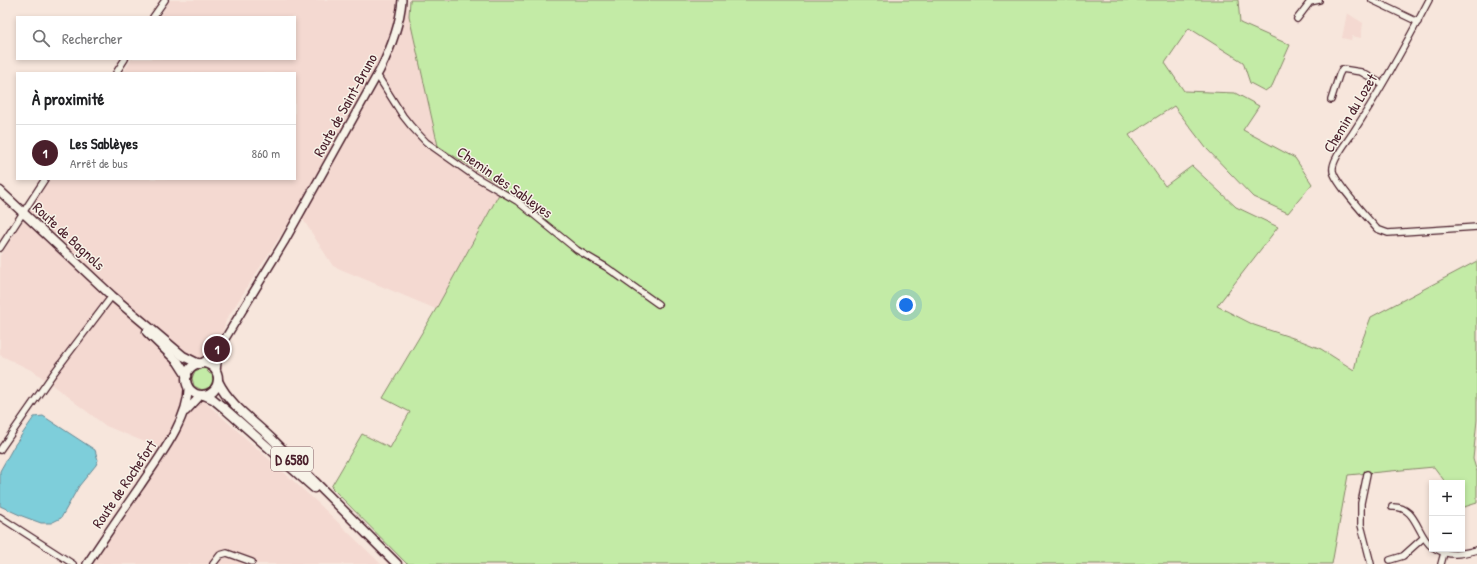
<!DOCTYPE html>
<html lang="fr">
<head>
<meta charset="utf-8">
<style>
	body { margin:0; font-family:"Patrick Hand",sans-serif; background:#f2f2f2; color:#202124 }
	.controls { position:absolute; right:12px; bottom:12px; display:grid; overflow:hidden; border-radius:0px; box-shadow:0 2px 6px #0003 }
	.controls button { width:36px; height:36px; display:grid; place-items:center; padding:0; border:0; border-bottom:1px solid #e0e0e0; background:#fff; color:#202124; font:20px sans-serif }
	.you { position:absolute; left:906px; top:305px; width:14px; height:14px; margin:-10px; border:3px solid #fff; border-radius:50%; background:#1a73e8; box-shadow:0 0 0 6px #1a73e833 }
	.badge { display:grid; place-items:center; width:26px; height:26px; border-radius:50%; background:#4a1f2b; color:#fff; font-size:13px; font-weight:700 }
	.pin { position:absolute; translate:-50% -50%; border:2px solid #fff; box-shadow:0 1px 4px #0006 }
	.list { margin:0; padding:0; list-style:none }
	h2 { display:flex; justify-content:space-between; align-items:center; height:52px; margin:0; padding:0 16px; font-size:17px }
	h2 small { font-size:13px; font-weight:400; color:#757577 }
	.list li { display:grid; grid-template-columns:26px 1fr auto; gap:12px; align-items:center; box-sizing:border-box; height:56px; padding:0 16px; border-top:1px solid #e0e0e0 }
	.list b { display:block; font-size:15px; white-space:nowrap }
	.list p { margin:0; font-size:13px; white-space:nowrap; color:#757577 }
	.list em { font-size:13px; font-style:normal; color:#757577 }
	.icon { flex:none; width:22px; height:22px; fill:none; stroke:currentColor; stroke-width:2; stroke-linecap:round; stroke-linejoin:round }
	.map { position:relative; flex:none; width:1477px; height:564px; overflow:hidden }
	.search { position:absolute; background:#fff; box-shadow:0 2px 6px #0003; left:16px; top:16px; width:280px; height:44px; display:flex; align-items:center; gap:10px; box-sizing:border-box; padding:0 14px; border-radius:0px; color:#757577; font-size:15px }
	.panel { position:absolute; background:#fff; box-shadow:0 2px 6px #0003; left:16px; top:72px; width:280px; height:108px; border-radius:0px }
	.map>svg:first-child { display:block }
	.built { fill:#f4d9d1 }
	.green { fill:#c3eba6; stroke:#868568 }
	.water { fill:#7eceda; stroke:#698894 }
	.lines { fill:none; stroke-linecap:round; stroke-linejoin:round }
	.street-casing { stroke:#4a1f2b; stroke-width:8 }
	.secondary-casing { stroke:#4a1f2b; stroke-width:10 }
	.primary-casing { stroke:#4a1f2b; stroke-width:11 }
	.street { stroke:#f7f3e8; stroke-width:5.5 }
	.secondary { stroke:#f7f3e8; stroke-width:7 }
	.primary { stroke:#f7f3e8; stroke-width:8 }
	.labels { text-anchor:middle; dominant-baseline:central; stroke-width:3; stroke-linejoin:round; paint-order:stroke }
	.shield { fill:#f7f3e8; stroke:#7e5f64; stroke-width:1 }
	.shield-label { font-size:14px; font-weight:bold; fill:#4a1f2b }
	.street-label { font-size:15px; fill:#4a1f2b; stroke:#f7f3e8 }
</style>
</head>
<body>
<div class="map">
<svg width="1477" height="564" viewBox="0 0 1477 564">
	<rect width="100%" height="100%" fill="#f7e6dc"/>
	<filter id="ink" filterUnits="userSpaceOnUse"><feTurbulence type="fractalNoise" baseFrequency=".025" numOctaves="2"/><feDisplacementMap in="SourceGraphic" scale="8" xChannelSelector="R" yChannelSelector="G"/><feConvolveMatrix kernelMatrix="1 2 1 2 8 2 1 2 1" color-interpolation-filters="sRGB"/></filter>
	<g filter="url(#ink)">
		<!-- built -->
		<g class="built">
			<path d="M 170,0 L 406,0 L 438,146 L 503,187 L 436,309 L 333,266 L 297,210 L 226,320 L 204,401 L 318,503 L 381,564 L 89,564 L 169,452 L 106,426 L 35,372 L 0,355 L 0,256 L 50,179 L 295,179 L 295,73 L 123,73 L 132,59 L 295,59 L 295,17 L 159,17 Z"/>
			<path d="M 1347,13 L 1363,23 L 1361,38 L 1352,36 L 1351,40 L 1342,38 Z"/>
		</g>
		<!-- green -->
		<g class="green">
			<path d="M 410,0 L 1238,0 L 1240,23 L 1290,45 L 1272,86 L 1265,91 L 1250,83 L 1243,62 L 1189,28 L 1165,63 L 1184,91 L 1235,93 L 1259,106 L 1243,130 L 1295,158 L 1312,184 L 1288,213 L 1253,197 L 1206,148 L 1174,106 L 1129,135 L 1165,186 L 1192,166 L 1236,207 L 1278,227 L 1217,306 L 1254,325 L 1299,340 L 1321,349 L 1354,370 L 1359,349 L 1371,317 L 1477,261 L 1477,420 L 1473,459 L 1477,472 L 1477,503 L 1464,507 L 1462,505 L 1462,483 L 1446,483 L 1434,467 L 1348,475 L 1332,564 L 407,564 L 331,487 L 362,434 L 390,448 L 410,412 L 383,398 L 436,309 L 503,187 L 438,146 L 409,16 Z"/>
			<path d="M 203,368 L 207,369 L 207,371 L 210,374 L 212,373 L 213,380 L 210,387 L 202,390 L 194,386 L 192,378 L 195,371 Z"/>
		</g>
		<!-- water -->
		<path class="water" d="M 43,416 L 95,450 L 98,460 L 96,465 L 79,486 L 61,518 L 51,523 L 41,523 L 22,516 L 0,506 L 0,471 L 14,446 L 34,417 Z"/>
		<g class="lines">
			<!-- street casing -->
			<g class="street-casing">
				<g id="street">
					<path d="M 1372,0 L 1418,22"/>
					<path d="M 1429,0 C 1405,46 1380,91 1352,134 C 1346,143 1331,161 1333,171 C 1335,183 1368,218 1377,229 L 1388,233 L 1477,227"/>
					<path d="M 153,17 L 165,0"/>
					<path d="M 1297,19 L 1310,2 L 1319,0"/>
					<path d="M 116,73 L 125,59"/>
					<path d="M 377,76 L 379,78 L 403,116 L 411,126 L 426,142 L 474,176 L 517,201 L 577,250 L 606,267 L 658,304"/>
					<path d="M 1331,100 L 1339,75 L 1342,69 L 1361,72 L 1382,84"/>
					<path d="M 0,248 L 45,179"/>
					<path d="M 0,450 L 53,374 L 112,296"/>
					<path d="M 1367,474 L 1361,503 L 1361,525 L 1371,564"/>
					<path d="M 1392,507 C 1417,506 1416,534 1432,547"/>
					<path d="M 0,517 L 73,564"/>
					<path d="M 1436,549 C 1451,557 1461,554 1477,550"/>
					<path d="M 1390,560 L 1403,556 L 1423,538"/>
					<path d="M 213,564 L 220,555 L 227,553 L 252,562"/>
					<path d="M 1441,564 L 1444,553"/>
				</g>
			</g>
			<!-- secondary casing -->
			<g class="secondary-casing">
				<g id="secondary">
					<path d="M 202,363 L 213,355 L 219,346"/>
					<path d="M 216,371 L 218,354 L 223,342 L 284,242 L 380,70 C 391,48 400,25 402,0"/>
					<path d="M 186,411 L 201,395"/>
					<path d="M 87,564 C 104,538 122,512 140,486 C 157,460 190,418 188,386"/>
				</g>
			</g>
			<!-- primary casing -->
			<g class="primary-casing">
				<g id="primary">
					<path d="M 0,191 L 112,296 L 183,356 L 199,364"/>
					<path d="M 147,332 L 178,362 L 187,376"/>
					<circle cx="202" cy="379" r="16"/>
					<path d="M 218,381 C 230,406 255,422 274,441 C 315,482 356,523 397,564"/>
					<path d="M 204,395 L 213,399 L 225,409 L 314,488"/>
				</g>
			</g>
			<!-- street -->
			<use href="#street" class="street"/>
			<!-- secondary -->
			<use href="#secondary" class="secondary"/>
			<!-- primary -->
			<use href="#primary" class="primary"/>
		</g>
	</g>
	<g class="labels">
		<!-- shield labels -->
		<rect class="shield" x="271" y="447" width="42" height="24" rx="3"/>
		<g class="shield-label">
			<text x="292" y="459">D 6580</text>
		</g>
		<!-- street labels -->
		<g class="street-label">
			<text transform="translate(345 105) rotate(-61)">Route de Saint-Bruno</text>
			<text transform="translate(1350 113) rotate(-59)">Chemin du Lozet</text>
			<text transform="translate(505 182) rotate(35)">Chemin des Sableyes</text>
			<text transform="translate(69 236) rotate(43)">Route de Bagnols</text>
			<text transform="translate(124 484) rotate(-56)">Route de Rochefort</text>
		</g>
	</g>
</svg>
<div class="controls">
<button>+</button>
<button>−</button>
</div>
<div class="you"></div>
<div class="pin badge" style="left:217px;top:349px">1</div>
<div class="search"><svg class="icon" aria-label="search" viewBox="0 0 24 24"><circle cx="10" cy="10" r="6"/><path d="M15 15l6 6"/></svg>Rechercher</div>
<section class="panel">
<h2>À proximité<small></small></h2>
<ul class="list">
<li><span class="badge">1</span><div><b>Les Sablèyes</b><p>Arrêt de bus</p></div><em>860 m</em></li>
</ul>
</section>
</div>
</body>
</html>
